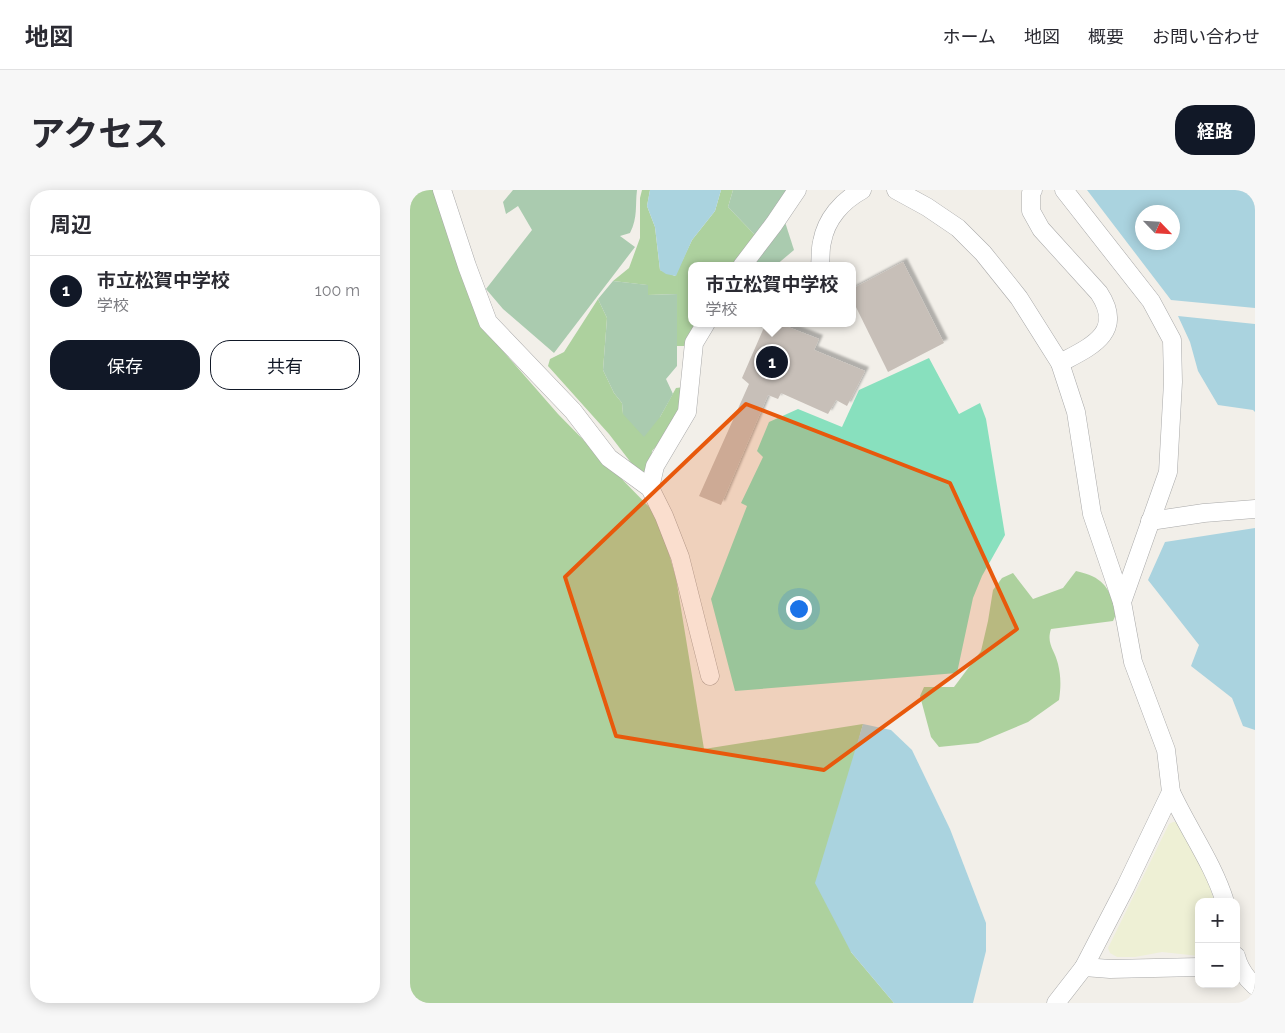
<!DOCTYPE html>
<html lang="ja">
<head>
<meta charset="utf-8">
<style>
	body { margin:0; font-family:Raleway,"Noto Sans JP",sans-serif; background:#f7f7f7; color:#2b2b33 }
	.controls { position:absolute; right:15px; bottom:15px; display:grid; overflow:hidden; border-radius:10px; box-shadow:0 2px 12px #0003 }
	.controls button { width:45px; height:45px; display:grid; place-items:center; padding:0; border:0; border-bottom:1px solid #e1e1e2; background:#fff; color:#2b2b33; font:25px sans-serif }
	.compass { position:absolute; left:725px; top:15px; width:45px; height:45px; border-radius:50%; background:#fff; box-shadow:0 2px 12px #0003; rotate:115deg }
	.you { position:absolute; left:388px; top:418px; width:18px; height:18px; margin:-12px; border:4px solid #fff; border-radius:50%; background:#1a73e8; box-shadow:0 0 0 8px #1a73e833 }
	.badge { display:grid; place-items:center; width:32px; height:32px; border-radius:50%; background:#111827; color:#fff; font-size:16px; font-weight:700 }
	.pin { position:absolute; translate:-50% -50%; border:2px solid #fff; box-shadow:0 1px 5px #0006 }
	.popup { position:absolute; left:278px; top:72px; width:168px; height:65px; box-sizing:border-box; display:grid; place-content:center; border-radius:10px; background:#fff; filter:drop-shadow(0 1px 4px #0005); font-size:16px; white-space:nowrap; color:#7c7c81 }
	.popup b { font-size:19px; color:#2b2b33 }
	.popup::after { content:''; position:absolute; left:50%; top:100%; margin-left:-10px; border:10px solid transparent; border-top-color:#fff }
	.list { margin:0; padding:0; list-style:none }
	h2 { display:flex; justify-content:space-between; align-items:center; height:65px; margin:0; padding:0 20px; font-size:21px }
	h2 small { font-size:16px; font-weight:400; color:#7c7c81 }
	.list li { display:grid; grid-template-columns:32px 1fr auto; gap:15px; align-items:center; box-sizing:border-box; height:70px; padding:0 20px; border-top:1px solid #e1e1e2 }
	.list b { display:block; font-size:19px; white-space:nowrap }
	.list p { margin:0; font-size:16px; white-space:nowrap; color:#7c7c81 }
	.list em { font-size:16px; font-style:normal; color:#7c7c81 }
	.actions { display:flex; gap:10px; padding:15px 20px }
	.actions a { flex:1; padding:11px 0; border:1px solid #111827; border-radius:20px; text-align:center; font-size:18px; color:#111827 }
	.actions .main { background:#111827; color:#fff }
	.map { position:relative; flex:none; width:845px; height:813px; overflow:hidden; border-radius:20px }
	header { display:flex; align-items:center; gap:30px; box-sizing:border-box; height:70px; padding:0 25px; background:#fff; border-bottom:1px solid #e1e1e2 }
	header strong { font-size:24px }
	nav { display:flex; gap:28px; margin-inline-start:auto; font-size:18px }
	.intro { display:flex; align-items:center; justify-content:space-between; box-sizing:border-box; height:120px; padding:0 30px }
	h1 { margin:0; font-size:35px }
	.button { padding:12px 22px; border-radius:20px; background:#111827; color:#fff; font-size:18px; font-weight:700 }
	main { display:flex; gap:30px; padding:0 30px }
	aside { flex:1; background:#fff; border-radius:20px; box-shadow:0 2px 12px #0003 }
	.map>svg:first-child { display:block }
	.farmland { fill:#eef0d5 }
	.forest { fill:#add19e }
	.cemetery { fill:#aacbaf }
	.pitch { fill:#88e0be }
	.water { fill:#aad3df; fill-rule:evenodd }
	.building { fill:#c7bfb8; filter:url(#shadow) }
	.lines { fill:none; stroke-linecap:round; stroke-linejoin:round }
	.minor-casing { stroke:#a9a9a9; stroke-width:19 }
	.minor { stroke:#fff; stroke-width:18 }
	.marked { fill:#e8590c; fill-opacity:0.2; stroke:#e8590c; stroke-width:4; stroke-linejoin:round }
</style>
</head>
<body>
<header>
<strong>地図</strong>
<nav><a>ホーム</a><a>地図</a><a>概要</a><a>お問い合わせ</a></nav>
</header>
<div class="intro"><h1>アクセス</h1><a class="button">経路</a></div>
<main>
<aside>
<h2>周辺<small></small></h2>
<ul class="list">
<li><span class="badge">1</span><div><b>市立松賀中学校</b><p>学校</p></div><em>100 m</em></li>
</ul>
<div class="actions"><a class="main">保存</a><a>共有</a></div>
</aside>
<div class="map">
<svg width="845" height="813" viewBox="0 0 845 813">
	<defs>
		<filter id="shadow"><feDropShadow dx="4" dy="-4" stdDeviation="1" flood-color="#0004"/></filter>
	</defs>
	<rect width="100%" height="100%" fill="#f2efe9"/>
	<!-- farmland -->
	<path class="farmland" d="M 763,632 L 767,632 L 798,686 L 804,712 L 789,712 L 789,766 L 752,762 L 725,767 L 707,767 L 700,763 L 698,758 L 759,634 Z"/>
	<!-- forest -->
	<g class="forest">
		<path d="M 0,0 L 23,0 L 72,137 L 148,224 L 248,326 L 266,388 L 294,559 L 453,534 L 425,637 L 441,762 L 484,813 L 0,813 Z"/>
		<path d="M 232,0 L 240,0 L 237,16 L 245,37 L 250,80 L 265,86 L 282,50 L 305,21 L 311,0 L 323,0 L 318,17 L 345,45 L 323,76 L 282,76 L 282,133 L 287,133 L 277,156 L 267,156 L 267,104 L 238,105 L 237,95 L 203,91 L 219,78 L 230,48 L 230,8 Z"/>
		<path d="M 188,109 L 197,128 L 193,180 L 204,203 L 212,213 L 213,224 L 250,227 L 266,198 L 274,197 L 269,228 L 256,245 L 242,261 L 241,276 L 232,287 L 199,244 L 138,176 L 140,169 L 154,162 Z"/>
		<path d="M 666,381 C 693,387 697,396 708,420 L 703,431 L 641,439 C 636,454 645,460 648,474 C 651,486 651,497 649,510 L 618,532 L 568,553 L 529,557 L 521,547 L 510,506 L 514,497 L 544,497 L 571,461 L 578,431 L 583,400 L 592,388 L 603,383 L 623,409 L 653,398 Z"/>
	</g>
	<!-- cemetery -->
	<g class="cemetery">
		<path d="M 103,0 L 227,0 C 225,16 228,27 220,43 L 210,46 L 225,57 L 144,163 L 93,119 L 76,99 L 122,40 L 108,16 L 96,24 L 93,12 Z"/>
		<path d="M 323,0 L 383,0 L 345,45 L 318,17 Z"/>
		<path d="M 375,32 L 384,60 L 365,76 L 338,76 Z"/>
		<path d="M 203,91 L 238,95 L 238,105 L 267,104 L 267,176 L 256,189 L 263,204 L 250,227 L 234,247 L 213,224 L 212,213 L 204,203 L 193,180 L 197,128 L 188,109 Z"/>
	</g>
	<!-- pitch -->
	<path class="pitch" d="M 519,168 L 549,224 L 570,213 L 576,229 L 595,345 L 572,386 L 563,408 L 547,483 L 325,501 L 301,409 L 337,316 L 331,313 L 353,267 L 347,261 L 359,232 L 388,219 L 432,237 L 449,200 Z"/>
	<!-- water -->
	<g class="water">
		<path d="M 240,0 L 311,0 L 305,21 L 282,50 L 266,86 L 256,84 L 250,80 L 245,37 L 237,16 Z"/>
		<path d="M 677,0 L 845,0 L 845,118 L 761,110 ZM 762,22 L 762,52 L 732,52 L 732,22 Z"/>
		<path d="M 768,126 L 845,134 L 845,222 L 843,220 L 808,215 L 788,181 L 780,152 Z"/>
		<path d="M 845,338 L 845,540 L 833,536 L 822,508 L 781,476 L 789,455 L 738,390 L 755,352 Z"/>
		<path d="M 453,534 L 481,540 L 502,560 L 540,639 L 576,733 L 576,761 L 563,813 L 484,813 L 441,762 L 405,693 Z"/>
	</g>
	<!-- building -->
	<g class="building">
		<path d="M 493,72 L 534,153 L 478,182 L 442,109 L 442,99 Z"/>
		<path d="M 356,133 L 379,133 L 378,137 L 409,149 L 404,160 L 455,181 L 437,216 L 426,210 L 418,224 L 371,203 L 368,209 L 358,205 L 311,315 L 289,306 L 339,194 L 332,188 Z"/>
	</g>
	<g class="lines">
		<!-- minor casing -->
		<g class="minor-casing">
			<g id="minor">
				<path d="M 32,0 L 57,76 L 78,132 L 163,221 L 199,268 L 240,298 L 254,326 L 270,367 L 300,486"/>
				<path d="M 486,0 L 517,17 L 548,38 L 573,63 L 609,108 L 650,173 L 666,222 L 682,324 L 712,412"/>
				<path d="M 623,0 L 621,3 L 621,21 L 631,39 L 689,103 C 715,143 680,157 650,173"/>
				<path d="M 332,76 L 364,34 L 387,0"/>
				<path d="M 410,76 C 411,68 410,59 412,52 C 416,29 432,11 452,0"/>
				<path d="M 240,298 L 245,276 L 277,222 L 284,153 L 296,133"/>
				<path d="M 740,331 L 794,323 L 845,319"/>
				<path d="M 761,602 C 778,639 803,673 815,712"/>
				<path d="M 826,766 C 829,778 836,788 845,796"/>
				<path d="M 674,777 L 700,779 L 789,777"/>
				<path d="M 646,813 L 674,777 L 715,698 L 761,602 L 756,560 L 723,472 L 712,412 L 758,282 L 763,192 L 762,150 L 741,111 L 654,0"/>
			</g>
		</g>
		<!-- minor -->
		<use href="#minor" class="minor"/>
	</g>
	<!-- marked area -->
	<path class="marked" d="M 336,214 L 540,293 L 607,439 L 414,580 L 206,546 L 155,387 Z"/>
</svg>
<div class="controls">
<button>+</button>
<button>−</button>
</div>
<svg class="compass" viewBox="-18 -18 36 36"><path d="M0-13l5 13h-10z" fill="#e53935"/><path d="M0 13l5-13h-10z" fill="#7c7c81"/></svg>
<div class="you"></div>
<div class="pin badge" style="left:362px;top:172px">1</div>
<div class="popup"><b>市立松賀中学校</b>学校</div>
</div>
</main>
</body>
</html>
